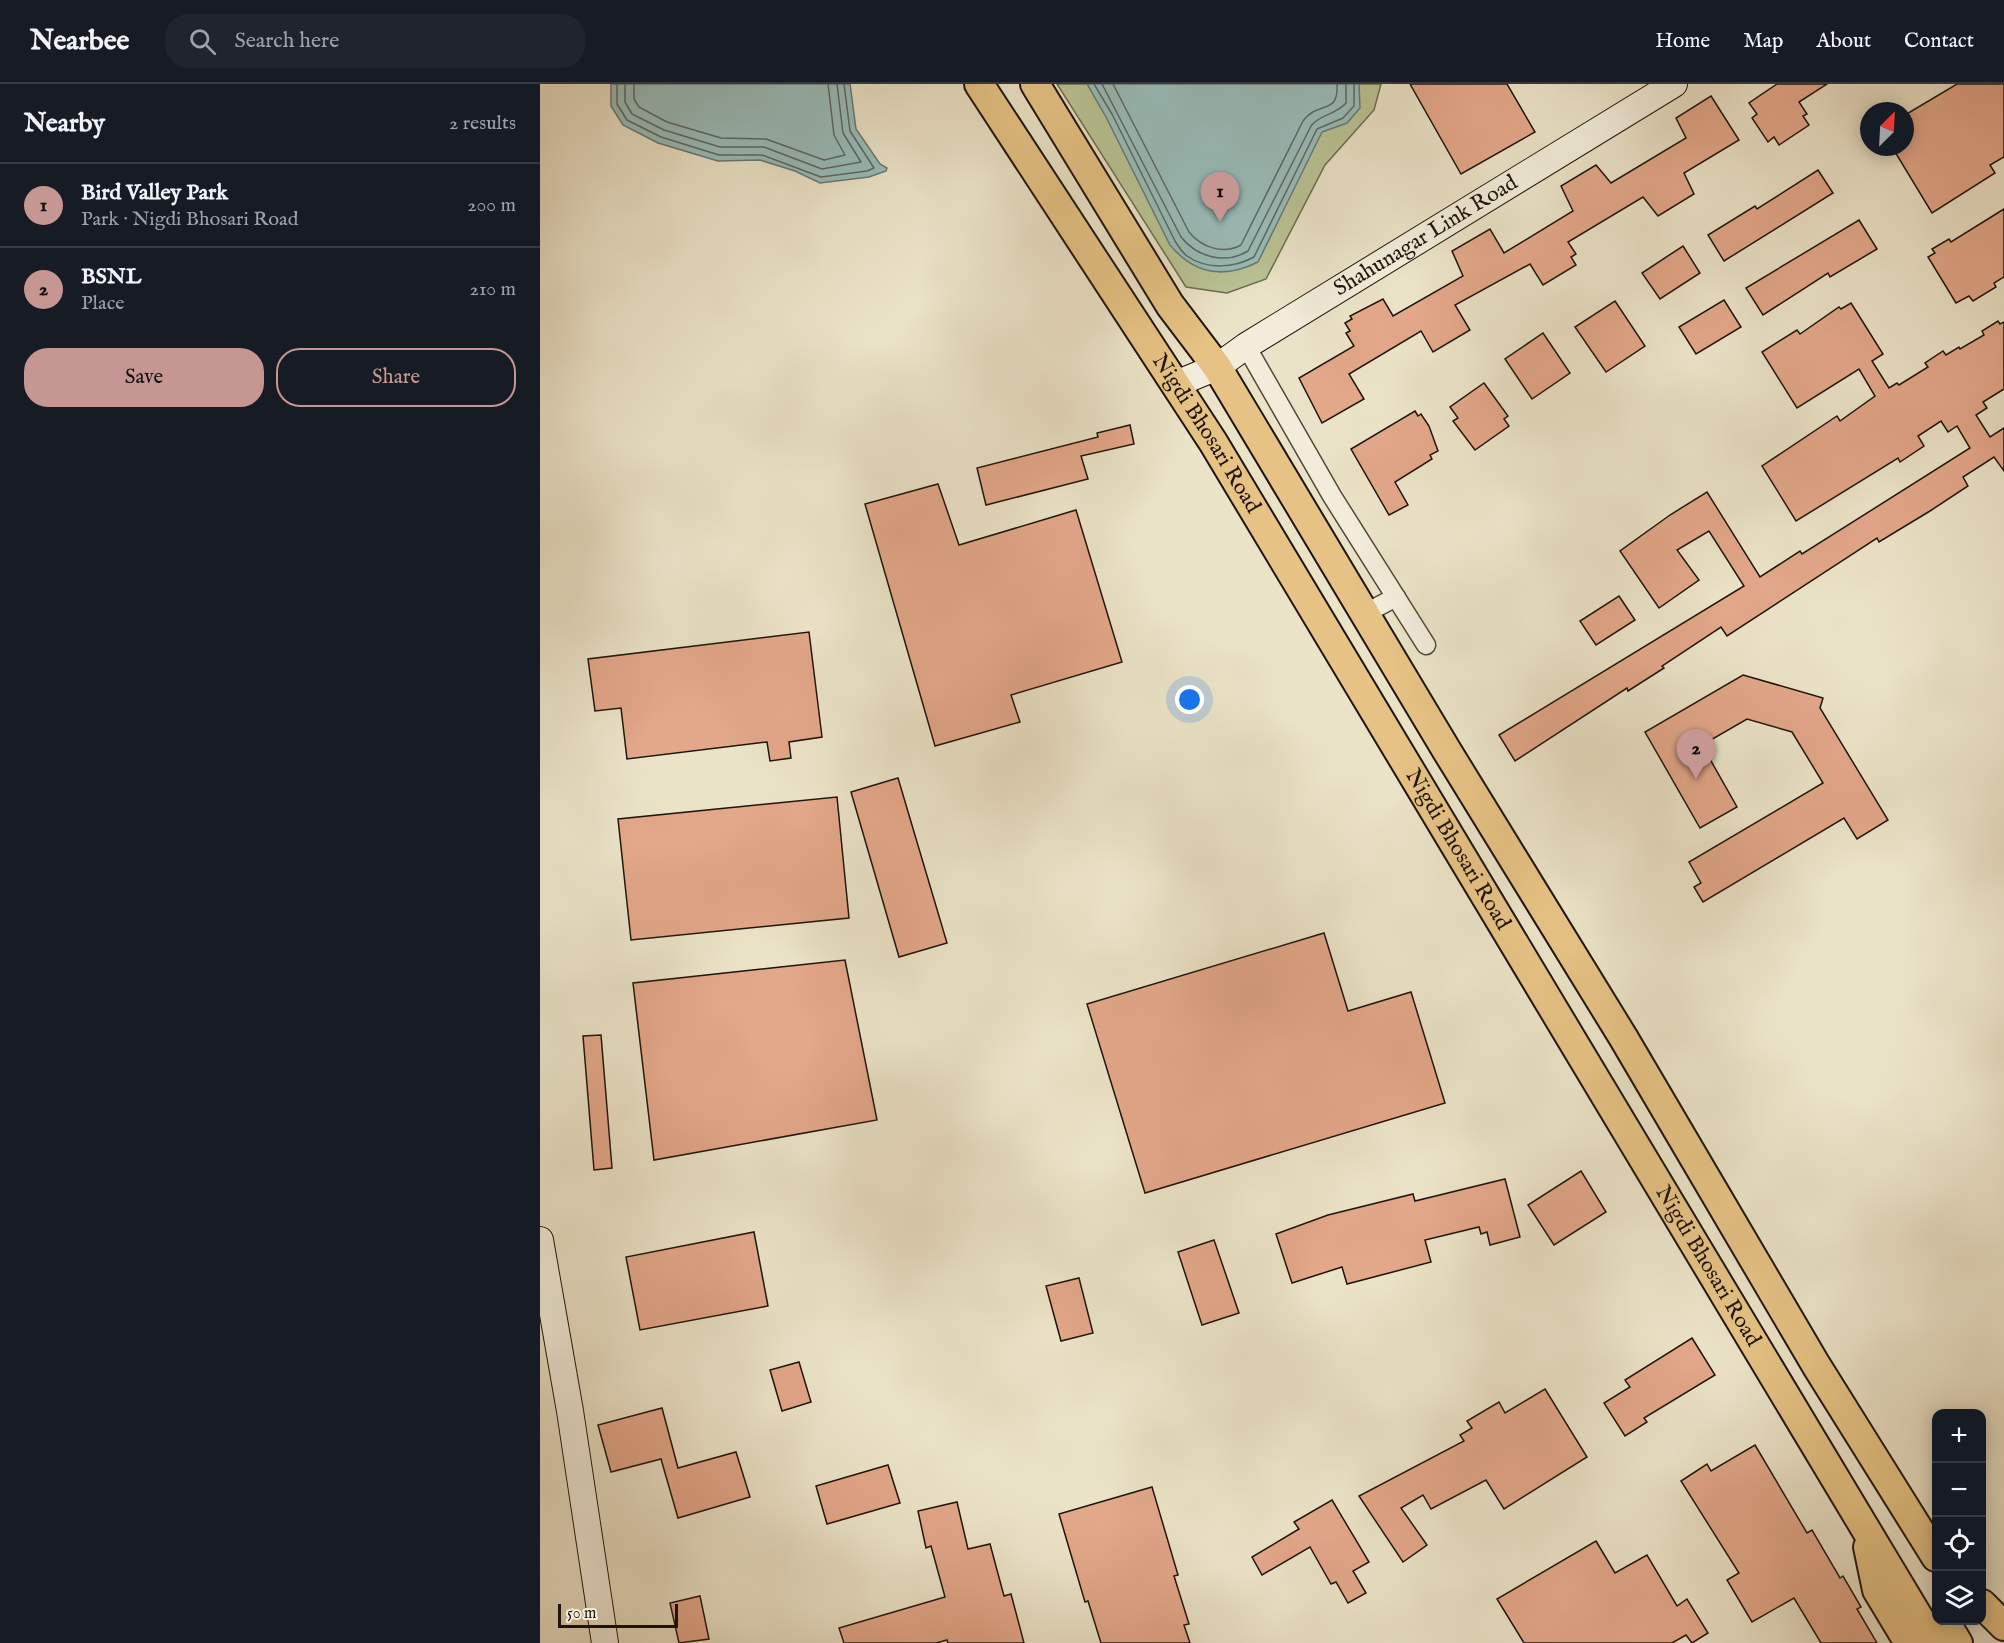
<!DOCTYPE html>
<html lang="en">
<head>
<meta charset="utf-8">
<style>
	body { margin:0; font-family:"IM FELL English",serif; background:#20242c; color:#f1f3f6 }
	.controls { position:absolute; right:18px; bottom:18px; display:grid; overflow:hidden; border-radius:12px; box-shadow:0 3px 15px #0003 }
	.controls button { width:54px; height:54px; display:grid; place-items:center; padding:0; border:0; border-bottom:2px solid #363941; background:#171b24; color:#f1f3f6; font:30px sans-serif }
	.compass { position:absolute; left:1320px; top:18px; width:54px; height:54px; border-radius:50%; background:#171b24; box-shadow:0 3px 15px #0003; rotate:24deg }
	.scale { position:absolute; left:18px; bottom:15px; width:120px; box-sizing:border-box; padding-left:6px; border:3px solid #1e140c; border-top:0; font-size:16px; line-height:21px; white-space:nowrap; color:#1e140c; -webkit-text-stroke:4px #f2eddb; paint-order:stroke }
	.you { position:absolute; left:650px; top:616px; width:21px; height:21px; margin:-15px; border:4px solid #fff; border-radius:50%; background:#1a73e8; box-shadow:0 0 0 9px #1a73e833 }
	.badge { display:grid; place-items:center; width:39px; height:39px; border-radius:50%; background:#c59692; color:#111; font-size:20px; font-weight:700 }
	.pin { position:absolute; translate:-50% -50px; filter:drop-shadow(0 2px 3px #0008) }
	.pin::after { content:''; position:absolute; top:32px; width:21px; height:18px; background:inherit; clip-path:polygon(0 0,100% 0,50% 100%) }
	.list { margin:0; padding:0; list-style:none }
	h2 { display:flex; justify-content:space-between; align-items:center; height:78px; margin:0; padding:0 24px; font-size:26px }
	h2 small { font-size:20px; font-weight:400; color:#9ea1a6 }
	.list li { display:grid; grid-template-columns:39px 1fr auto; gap:18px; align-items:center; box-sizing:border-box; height:84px; padding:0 24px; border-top:2px solid #363941 }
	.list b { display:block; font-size:22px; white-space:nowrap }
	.list p { margin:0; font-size:20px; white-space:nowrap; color:#9ea1a6 }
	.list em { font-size:20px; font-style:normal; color:#9ea1a6 }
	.actions { display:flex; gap:12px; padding:18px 24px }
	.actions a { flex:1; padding:14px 0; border:2px solid #c59692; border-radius:24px; text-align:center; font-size:21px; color:#c59692 }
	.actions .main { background:#c59692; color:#111 }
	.icon { flex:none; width:33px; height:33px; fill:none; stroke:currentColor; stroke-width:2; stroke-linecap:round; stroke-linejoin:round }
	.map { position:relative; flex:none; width:1464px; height:1559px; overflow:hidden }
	header { display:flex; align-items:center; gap:36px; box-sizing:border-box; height:84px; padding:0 30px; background:#171b24; border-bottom:2px solid #363941 }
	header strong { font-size:28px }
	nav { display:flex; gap:33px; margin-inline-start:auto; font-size:21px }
	.search { width:420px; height:54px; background:#20242c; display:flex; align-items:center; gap:15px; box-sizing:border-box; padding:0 21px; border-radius:24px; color:#9ea1a6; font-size:22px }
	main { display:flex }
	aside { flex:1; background:#171b24 }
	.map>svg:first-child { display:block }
	.green { fill:#bac394; stroke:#6c6c50; stroke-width:1.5 }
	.water { fill:#99bdba; stroke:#687974; stroke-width:1.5 }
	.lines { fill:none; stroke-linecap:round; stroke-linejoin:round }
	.shore { stroke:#5c6863; stroke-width:1.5 }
	.building { fill:#e3a789; stroke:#1e140c; stroke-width:1.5 }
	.street-casing { stroke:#51483b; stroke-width:21 }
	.secondary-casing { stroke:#1e140c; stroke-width:28 }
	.primary-casing { stroke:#1e140c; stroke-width:32 }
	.street { stroke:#f2eddb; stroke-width:18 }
	.secondary { stroke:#f2eddb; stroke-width:26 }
	.primary { stroke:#e6c284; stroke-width:28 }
	.labels { text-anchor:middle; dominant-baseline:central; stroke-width:5; stroke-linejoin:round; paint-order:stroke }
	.street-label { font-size:22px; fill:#1e140c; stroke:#f2eddb }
</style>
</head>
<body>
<header>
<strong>Nearbee</strong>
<div class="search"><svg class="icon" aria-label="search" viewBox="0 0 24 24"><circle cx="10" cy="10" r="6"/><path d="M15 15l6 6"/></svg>Search here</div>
<nav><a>Home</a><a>Map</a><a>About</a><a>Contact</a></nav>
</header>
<main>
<aside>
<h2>Nearby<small>2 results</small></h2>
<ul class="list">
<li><span class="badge">1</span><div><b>Bird Valley Park</b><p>Park · Nigdi Bhosari Road</p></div><em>200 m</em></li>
<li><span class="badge">2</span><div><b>BSNL</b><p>Place</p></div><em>210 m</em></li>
</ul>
<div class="actions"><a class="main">Save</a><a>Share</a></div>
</aside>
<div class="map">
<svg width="1464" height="1559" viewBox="0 0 1464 1559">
	<rect width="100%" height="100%" fill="#ebe3c8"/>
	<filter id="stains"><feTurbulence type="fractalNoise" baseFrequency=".00333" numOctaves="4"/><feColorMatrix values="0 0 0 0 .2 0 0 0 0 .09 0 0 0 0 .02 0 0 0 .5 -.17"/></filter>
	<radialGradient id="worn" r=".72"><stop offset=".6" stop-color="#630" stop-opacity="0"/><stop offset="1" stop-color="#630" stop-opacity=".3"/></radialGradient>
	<!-- green -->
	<path class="green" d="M 517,0 L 841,0 L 834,26 L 785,81 L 726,195 L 687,209 L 646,203 Z"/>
	<!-- water -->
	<g class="water">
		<path d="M 71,0 L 310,0 L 316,45 L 340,80 L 347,84 L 346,87 L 329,93 L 280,99 L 255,87 L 220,76 L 178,77 L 118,59 L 83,41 L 71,22 Z"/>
		<path d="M 547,0 L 819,0 L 820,24 L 807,39 L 782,48 L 718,178 C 684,195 654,190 630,161 L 566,33 Z"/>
	</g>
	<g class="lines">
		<!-- shore -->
		<g class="shore">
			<path d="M 77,0 L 77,20 L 87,36 L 121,53 L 179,71 L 222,71 L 281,93 L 327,87 L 334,84 L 310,47 L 304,0"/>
			<path d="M 85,0 L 85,18 L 92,30 L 124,46 L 180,63 L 224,63 L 282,85 L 321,78 L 303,49 L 297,0"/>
			<path d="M 94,0 L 94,15 L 99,23 L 127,38 L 181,54 L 226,55 L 284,76 L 305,71 L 294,51 L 288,0"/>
			<path d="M 554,0 L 572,30 L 635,157 C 638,162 643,169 647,172 C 667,186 694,184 714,173 L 777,45 L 803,34 L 814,22 L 814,0"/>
			<path d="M 562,0 L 641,153 C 657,173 685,181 708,167 L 771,42 C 780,30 796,31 806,19 L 806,0"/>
			<path d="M 573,0 L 649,148 C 661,163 683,171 701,161 L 763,37 C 778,16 799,32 797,0"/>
		</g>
	</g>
	<!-- building -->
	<g class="building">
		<path d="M 870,0 L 967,0 L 995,48 L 921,90 Z"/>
		<path d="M 1237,0 L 1287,0 L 1259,18 L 1267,30 L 1263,32 L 1269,41 L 1239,61 L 1234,53 L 1228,58 L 1212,34 L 1217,30 L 1209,19 Z"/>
		<path d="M 1417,0 L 1464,0 L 1464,73 L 1450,81 L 1455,89 L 1392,129 L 1352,63 L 1365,63 L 1365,31 Z"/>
		<path d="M 1171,12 L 1199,56 L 1144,89 L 1154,110 L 1118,132 L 1103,113 L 1028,158 L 1036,170 L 1031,173 L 1036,181 L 1003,201 L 990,180 L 915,221 L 930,246 L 893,268 L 881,247 L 809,290 L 824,315 L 782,339 L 759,294 L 814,262 L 806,249 L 810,247 L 805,239 L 812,235 L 810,232 L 843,215 L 853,232 L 923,192 L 912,167 L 950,145 L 964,169 L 1033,127 L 1021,102 L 1056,81 L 1071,99 L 1146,54 L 1136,34 Z"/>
		<path d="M 1278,86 L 1293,109 L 1184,177 L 1168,151 L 1215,122 L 1217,125 Z"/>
		<path d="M 1464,125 L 1464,193 L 1454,199 L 1456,203 L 1433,217 L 1429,212 L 1416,219 L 1388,173 L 1395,169 L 1392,165 L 1409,155 L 1411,158 Z"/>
		<path d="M 1319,136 L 1337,165 L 1290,193 L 1288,189 L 1223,231 L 1206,204 Z"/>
		<path d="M 1143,162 L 1160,189 L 1120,215 L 1102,189 Z"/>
		<path d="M 1184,216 L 1201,243 L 1156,270 L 1139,243 Z"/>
		<path d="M 1075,217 L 1105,262 L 1066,288 L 1035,243 Z"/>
		<path d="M 1311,219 L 1343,270 L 1332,277 L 1349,304 L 1357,299 L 1359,301 L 1388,283 L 1385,279 L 1403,267 L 1406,271 L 1419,263 L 1420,265 L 1444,251 L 1442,247 L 1458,237 L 1460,240 L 1464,238 L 1464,305 L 1443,318 L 1447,324 L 1436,331 L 1450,353 L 1464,344 L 1464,387 L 1454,373 L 1423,393 L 1428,402 L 1390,427 L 1339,458 L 1337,454 L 1187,552 L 1181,543 L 1122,582 L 1124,584 L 1088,607 L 1087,604 L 975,677 L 959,651 L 1204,502 L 1169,447 L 1137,466 L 1159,496 L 1119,524 L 1080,467 L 1130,431 L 1167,408 L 1220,493 L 1260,467 L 1262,470 L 1430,364 L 1417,342 L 1408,348 L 1401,337 L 1378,352 L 1384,362 L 1360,378 L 1358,374 L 1256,437 L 1222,382 L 1297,332 L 1300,337 L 1335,312 L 1319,285 L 1257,324 L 1222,268 L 1257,246 L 1260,250 L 1299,223 L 1301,225 Z"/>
		<path d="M 1003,249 L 1030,289 L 992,315 L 965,275 Z"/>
		<path d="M 944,299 L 968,332 L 964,335 L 969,342 L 935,366 L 913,337 L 918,334 L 910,323 Z"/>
		<path d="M 875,327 L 878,332 L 881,330 L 889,342 L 898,367 L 890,371 L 892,375 L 855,398 L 868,421 L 849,431 L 811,365 Z"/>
		<path d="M 590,341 L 594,360 L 541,372 L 548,395 L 446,421 L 437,384 L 558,353 L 557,349 Z"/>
		<path d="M 398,400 L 419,461 L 536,426 L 582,578 L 471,611 L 480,638 L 395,662 L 325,420 Z"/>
		<path d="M 1079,512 L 1095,536 L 1056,561 L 1040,537 Z"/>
		<path d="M 269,548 L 282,653 L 249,658 L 251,674 L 230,677 L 227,658 L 87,675 L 81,624 L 55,627 L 48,575 Z"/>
		<path d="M 1203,591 L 1283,614 L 1280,624 L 1348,736 L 1317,755 L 1304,734 L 1163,818 L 1154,803 L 1161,799 L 1149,778 L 1283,699 L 1252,648 L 1207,635 L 1162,661 L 1197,723 L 1160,744 L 1105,648 Z"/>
		<path d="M 358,694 L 407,859 L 359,873 L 311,708 Z"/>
		<path d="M 297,713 L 309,834 L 91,856 L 78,735 Z"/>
		<path d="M 784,849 L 808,927 L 871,908 L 905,1019 L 605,1109 L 547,920 Z"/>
		<path d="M 305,876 L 337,1036 L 114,1076 L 93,899 Z"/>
		<path d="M 61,951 L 72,1084 L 54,1086 L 43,952 Z"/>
		<path d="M 1041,1087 L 1066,1128 L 1014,1161 L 988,1121 Z"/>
		<path d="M 965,1095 L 980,1153 L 950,1161 L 947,1148 L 941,1150 L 939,1143 L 885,1156 L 891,1178 L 807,1200 L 802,1183 L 752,1199 L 736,1150 L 788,1131 L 873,1110 L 875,1117 Z"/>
		<path d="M 214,1148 L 228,1222 L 100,1246 L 86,1173 Z"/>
		<path d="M 674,1156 L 699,1229 L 662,1241 L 638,1168 Z"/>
		<path d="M 539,1194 L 553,1249 L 521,1257 L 506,1202 Z"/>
		<path d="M 1152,1254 L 1175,1291 L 1104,1334 L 1107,1338 L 1085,1352 L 1064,1319 L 1090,1303 L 1085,1296 Z"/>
		<path d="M 259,1278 L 271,1318 L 242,1327 L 230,1286 Z"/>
		<path d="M 1005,1305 L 1047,1373 L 964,1425 L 946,1396 L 891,1425 L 883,1411 L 861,1424 L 887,1461 L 863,1478 L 819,1412 L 924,1357 L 920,1351 L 932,1344 L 927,1337 L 959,1318 L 965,1329 Z"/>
		<path d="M 122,1324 L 138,1384 L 196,1368 L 210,1413 L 138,1434 L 121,1375 L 71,1388 L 58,1341 Z"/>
		<path d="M 1215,1361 L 1267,1449 L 1272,1446 L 1300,1494 L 1303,1492 L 1321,1523 L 1317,1525 L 1337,1559 L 1281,1559 L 1254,1514 L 1212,1538 L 1187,1496 L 1199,1489 L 1141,1397 L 1167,1380 L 1171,1387 Z"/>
		<path d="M 348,1381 L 360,1419 L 287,1440 L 276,1402 Z"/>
		<path d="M 612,1403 L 638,1491 L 634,1492 L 649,1540 L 644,1541 L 650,1559 L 561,1559 L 548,1517 L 545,1518 L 519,1430 Z"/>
		<path d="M 792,1416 L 829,1478 L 813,1487 L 826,1509 L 808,1519 L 796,1498 L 791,1500 L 770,1463 L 722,1491 L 712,1473 L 759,1445 L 754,1438 Z"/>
		<path d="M 417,1418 L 428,1465 L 450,1460 L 464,1512 L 471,1510 L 484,1559 L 408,1559 L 407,1556 L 396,1559 L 304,1559 L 299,1544 L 405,1513 L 391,1462 L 386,1464 L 378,1427 Z"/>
		<path d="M 1056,1457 L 1075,1489 L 1107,1471 L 1137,1522 L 1147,1515 L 1168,1549 L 1152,1559 L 1146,1551 L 1132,1559 L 984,1559 L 957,1515 Z"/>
		<path d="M 160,1512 L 169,1555 L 139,1559 L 130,1519 Z"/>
	</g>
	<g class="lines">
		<!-- street casing -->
		<g class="street-casing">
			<g id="street">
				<path d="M 706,262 L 792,412 L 886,561"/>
				<path d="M 826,529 L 856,513"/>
			</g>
		</g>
		<!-- secondary casing -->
		<g class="secondary-casing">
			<g id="secondary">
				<path id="s1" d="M 636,300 L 677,283 L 706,262 L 1134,0"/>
				<path d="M 0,1156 L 30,1327 L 65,1559"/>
			</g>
		</g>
		<!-- primary casing -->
		<g class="primary-casing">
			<g id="primary">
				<path id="s2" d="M 439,0 L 673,358 L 1394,1559"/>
				<path d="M 495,0 L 630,221 L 677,283 L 907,667 L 1083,953 L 1276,1281 L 1396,1473"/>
				<path d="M 1328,1463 L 1337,1506 L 1369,1559"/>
				<path d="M 1442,1520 L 1464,1542"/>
				<path d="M 1404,1536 L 1418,1559"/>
			</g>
		</g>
		<!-- street -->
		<use href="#street" class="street"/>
		<!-- secondary -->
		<use href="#secondary" class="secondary"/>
		<!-- primary -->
		<use href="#primary" class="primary"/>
	</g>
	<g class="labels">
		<!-- street labels -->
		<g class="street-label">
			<text stroke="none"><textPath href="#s1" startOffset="291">Shahunagar Link Road</textPath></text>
			<text stroke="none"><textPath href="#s2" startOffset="417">Nigdi Bhosari Road</textPath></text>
			<text stroke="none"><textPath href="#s2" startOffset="903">Nigdi Bhosari Road</textPath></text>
			<text stroke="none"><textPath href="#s2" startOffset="1389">Nigdi Bhosari Road</textPath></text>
		</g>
	</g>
	<rect width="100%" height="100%" filter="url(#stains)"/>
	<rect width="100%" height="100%" fill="url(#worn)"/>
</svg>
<div class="controls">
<button>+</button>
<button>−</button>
<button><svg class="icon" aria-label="locate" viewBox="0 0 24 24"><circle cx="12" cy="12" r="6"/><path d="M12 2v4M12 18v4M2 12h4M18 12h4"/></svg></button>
<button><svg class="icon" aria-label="layers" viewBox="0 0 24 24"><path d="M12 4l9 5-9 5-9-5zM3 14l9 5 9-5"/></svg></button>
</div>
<svg class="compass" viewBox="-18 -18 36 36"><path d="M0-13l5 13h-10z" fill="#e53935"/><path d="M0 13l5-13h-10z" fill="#9ea1a6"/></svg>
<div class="scale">50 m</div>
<div class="you"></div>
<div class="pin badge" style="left:680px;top:138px">1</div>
<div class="pin badge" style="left:1156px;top:695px">2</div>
</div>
</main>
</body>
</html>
